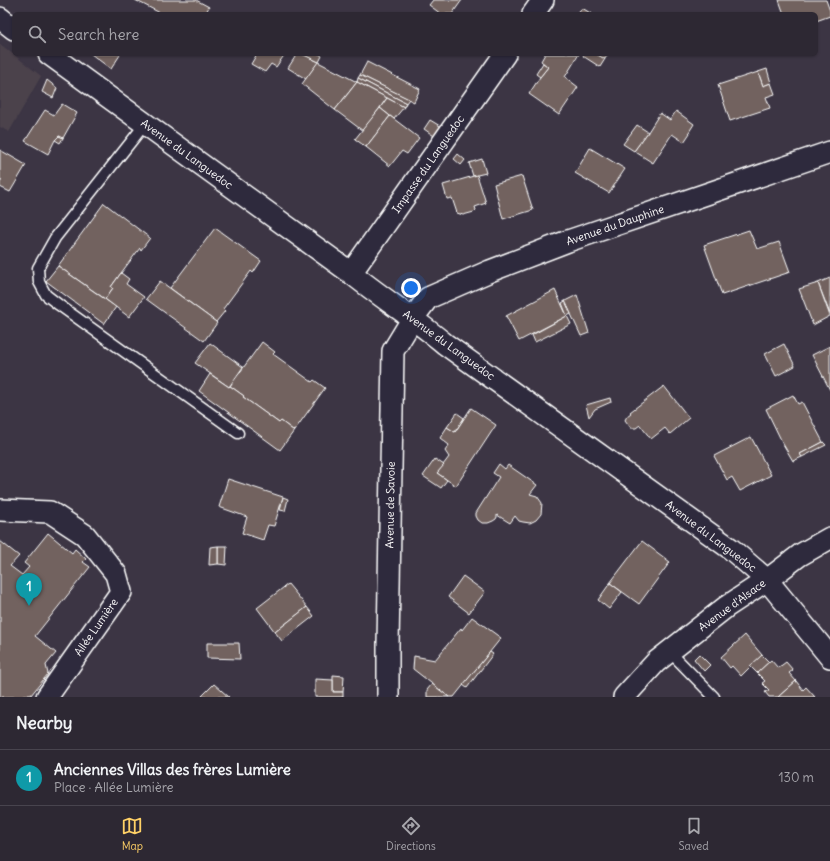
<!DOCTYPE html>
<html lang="en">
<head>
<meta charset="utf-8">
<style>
	body { margin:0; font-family:Delius,sans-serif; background:#39343f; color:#f1f3f6 }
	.you { position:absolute; left:411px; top:288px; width:14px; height:14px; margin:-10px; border:3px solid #fff; border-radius:50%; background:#1a73e8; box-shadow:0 0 0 6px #1a73e833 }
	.badge { display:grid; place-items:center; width:26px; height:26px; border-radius:50%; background:#ffd166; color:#fff; font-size:13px; font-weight:700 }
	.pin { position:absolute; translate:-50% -33px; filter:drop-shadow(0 1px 2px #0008) }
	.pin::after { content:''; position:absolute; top:21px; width:14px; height:12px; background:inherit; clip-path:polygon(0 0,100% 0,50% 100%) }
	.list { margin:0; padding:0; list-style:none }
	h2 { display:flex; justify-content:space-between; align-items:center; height:52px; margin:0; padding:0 16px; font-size:17px }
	h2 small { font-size:13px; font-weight:400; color:#a7a6ac }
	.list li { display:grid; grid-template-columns:26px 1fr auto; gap:12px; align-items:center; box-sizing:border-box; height:56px; padding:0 16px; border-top:1px solid #48444e }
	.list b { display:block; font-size:15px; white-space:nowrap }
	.list p { margin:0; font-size:13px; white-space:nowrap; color:#a7a6ac }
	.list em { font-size:13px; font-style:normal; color:#a7a6ac }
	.icon { flex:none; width:22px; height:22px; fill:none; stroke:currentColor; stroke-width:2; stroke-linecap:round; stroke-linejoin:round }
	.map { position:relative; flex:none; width:830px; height:697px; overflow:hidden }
	.search { position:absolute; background:#2d2833; box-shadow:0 1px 3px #0004; left:12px; right:12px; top:12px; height:44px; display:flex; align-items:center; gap:10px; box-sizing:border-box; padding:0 14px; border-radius:6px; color:#a7a6ac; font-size:15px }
	.sheet { height:108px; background:#2d2833 }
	nav { display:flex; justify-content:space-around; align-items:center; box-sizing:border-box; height:56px; border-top:1px solid #48444e; background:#2d2833; font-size:11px; color:#a7a6ac }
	nav a { display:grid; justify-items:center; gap:2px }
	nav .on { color:#ffd166 }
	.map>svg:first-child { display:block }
	.built { fill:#4c424c }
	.building { fill:#72625f; stroke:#fff }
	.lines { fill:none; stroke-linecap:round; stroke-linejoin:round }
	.service-casing { stroke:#fff; stroke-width:13 }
	.minor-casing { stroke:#fff; stroke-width:24 }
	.service { stroke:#2f2a3d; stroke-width:10 }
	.minor { stroke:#2f2a3d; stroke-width:21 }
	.labels { text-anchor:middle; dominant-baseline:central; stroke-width:3; stroke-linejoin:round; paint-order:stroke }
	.street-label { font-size:11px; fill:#fff; stroke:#2f2a3d }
</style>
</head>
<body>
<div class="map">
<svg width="830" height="697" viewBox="0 0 830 697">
	<rect width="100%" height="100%" fill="#3c3544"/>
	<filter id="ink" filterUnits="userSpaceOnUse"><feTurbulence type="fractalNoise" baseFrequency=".025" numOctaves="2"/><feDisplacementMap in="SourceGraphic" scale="8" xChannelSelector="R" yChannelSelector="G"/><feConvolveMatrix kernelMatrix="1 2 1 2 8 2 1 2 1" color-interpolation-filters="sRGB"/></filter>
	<g filter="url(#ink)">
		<!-- built -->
		<path class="built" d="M 0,44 L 41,76 L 9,132 L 0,127 Z"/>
		<!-- building -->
		<g class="building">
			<path d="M 135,0 L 196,0 L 209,7 L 205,14 L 162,14 Z"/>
			<path d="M 433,0 L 462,0 L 452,14 L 441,14 L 429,5 Z"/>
			<path d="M 779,0 L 826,0 L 830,11 L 830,16 L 816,21 L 816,14 L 784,14 Z"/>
			<path d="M 582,8 L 592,14 L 578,14 Z"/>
			<path d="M 91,54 L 119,54 L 120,55 L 111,69 Z"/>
			<path d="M 257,54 L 285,54 L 276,67 L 271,64 L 265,72 L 251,64 Z"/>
			<path d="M 297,54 L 302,54 L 319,62 L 306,79 L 288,68 Z"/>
			<path d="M 302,54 L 319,54 L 322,56 L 319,62 Z"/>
			<path d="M 545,54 L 579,54 L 565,77 L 578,87 L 559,115 L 529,94 L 540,77 L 548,67 L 541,61 Z"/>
			<path d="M 584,54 L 596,54 L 605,59 L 600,67 L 583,56 Z"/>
			<path d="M 596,54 L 608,54 L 605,59 Z"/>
			<path d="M 318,62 L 357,82 L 335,110 L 302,84 Z"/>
			<path d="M 367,62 L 420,89 L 414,102 L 360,75 Z"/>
			<path d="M 543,63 L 548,67 L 540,77 L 536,74 Z"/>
			<path d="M 767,69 L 771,83 L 763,86 L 758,72 Z"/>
			<path d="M 758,72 L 763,86 L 771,83 L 775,94 L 766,97 L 770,108 L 730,121 L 718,85 Z"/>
			<path d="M 360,75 L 409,99 L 406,103 L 358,78 Z"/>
			<path d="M 358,78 L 406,103 L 404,107 L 357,82 Z"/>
			<path d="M 47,80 L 57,88 L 53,98 L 42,92 Z"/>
			<path d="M 357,82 L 387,98 L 363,131 L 335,110 Z"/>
			<path d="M 387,98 L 404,107 L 394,119 L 380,108 Z"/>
			<path d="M 62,104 L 77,113 L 63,138 L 59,136 L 55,140 L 48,154 L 25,141 L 45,110 L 54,115 Z"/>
			<path d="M 380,108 L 390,116 L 366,147 L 355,139 Z"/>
			<path d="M 676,111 L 694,124 L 689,132 L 690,133 L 684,142 L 672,134 L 653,163 L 634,151 L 648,132 L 660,113 L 670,120 Z"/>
			<path d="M 390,116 L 419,138 L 407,154 L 402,151 L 390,166 L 366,147 Z"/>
			<path d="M 430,120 L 445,129 L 437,138 L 424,129 Z"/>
			<path d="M 637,125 L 648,132 L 634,151 L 623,144 Z"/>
			<path d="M 59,136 L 63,138 L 60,143 L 55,140 Z"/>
			<path d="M 590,148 L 625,169 L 609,193 L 575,173 Z"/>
			<path d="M 0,150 L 26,165 L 10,192 L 0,187 L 0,183 L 2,180 L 0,179 Z"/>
			<path d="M 458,154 L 465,160 L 461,165 L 454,159 Z"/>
			<path d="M 482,159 L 486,173 L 473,176 L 469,163 Z"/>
			<path d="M 477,175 L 486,203 L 475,207 L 476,210 L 474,212 L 463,215 L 457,213 L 452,198 L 447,199 L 443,185 Z"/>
			<path d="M 522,176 L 533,210 L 503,219 L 494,184 Z"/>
			<path d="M 104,203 L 150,238 L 141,250 L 140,248 L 121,273 L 111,287 L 113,288 L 105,299 L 58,266 Z"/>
			<path d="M 215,228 L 261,261 L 253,273 L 251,271 L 223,309 L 225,311 L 216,322 L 170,288 Z"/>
			<path d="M 749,230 L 757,249 L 779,242 L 790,272 L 722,295 L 704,245 Z"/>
			<path d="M 58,266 L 116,307 L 104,324 L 46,281 Z"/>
			<path d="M 121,273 L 129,279 L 126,284 L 144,297 L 129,317 L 105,299 L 113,288 L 111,287 Z"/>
			<path d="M 830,278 L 830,314 L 818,283 Z"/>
			<path d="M 160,281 L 216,322 L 217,323 L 204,341 L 146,299 Z"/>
			<path d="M 818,283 L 830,316 L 813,325 L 799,289 Z"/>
			<path d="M 555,290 L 567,316 L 519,341 L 506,316 Z"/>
			<path d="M 577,295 L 589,333 L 581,336 L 565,301 Z"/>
			<path d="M 565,301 L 571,314 L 567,316 L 562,303 Z"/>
			<path d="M 567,316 L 571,324 L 535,342 L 532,335 Z"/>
			<path d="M 262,342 L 275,352 L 273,354 L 312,382 L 314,380 L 325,388 L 294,431 L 281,421 L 279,423 L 243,397 L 244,396 L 230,386 Z"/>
			<path d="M 210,343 L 243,367 L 229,387 L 195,363 Z"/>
			<path d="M 784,344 L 795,366 L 776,376 L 765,354 Z"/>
			<path d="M 830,346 L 830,390 L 812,355 Z"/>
			<path d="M 210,374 L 229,387 L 230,386 L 244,396 L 243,397 L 279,423 L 281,421 L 294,431 L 280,450 L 199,391 Z"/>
			<path d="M 664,386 L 689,418 L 670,434 L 665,428 L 651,439 L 640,425 L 636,428 L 631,428 L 625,420 L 627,416 L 631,413 L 630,412 Z"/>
			<path d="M 793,395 L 798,404 L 802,402 L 823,442 L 800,454 L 802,457 L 793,461 L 783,444 L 766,409 Z"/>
			<path d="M 610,398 L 611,402 L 595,409 L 589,417 L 586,405 Z"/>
			<path d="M 471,408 L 496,425 L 456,486 L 437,473 L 449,457 L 445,451 L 449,445 L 440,438 L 447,427 L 455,432 Z"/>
			<path d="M 457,413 L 464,418 L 455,432 L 447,427 Z"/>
			<path d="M 751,437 L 771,475 L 740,491 L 732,477 L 727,480 L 714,456 Z"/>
			<path d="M 823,442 L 826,445 L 802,457 L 800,454 Z"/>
			<path d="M 435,459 L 444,465 L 437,473 L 447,480 L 441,488 L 423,476 Z"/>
			<path d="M 499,464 L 505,469 L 508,465 L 537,485 L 530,494 L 537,496 L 542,503 L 541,514 L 536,520 L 530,523 L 523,522 L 519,521 L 515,516 L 510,523 L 497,515 L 497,517 L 496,519 L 493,521 L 488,523 L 482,523 L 478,520 L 476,516 L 476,513 L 499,477 L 493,473 Z"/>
			<path d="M 228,479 L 283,497 L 274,526 L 268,525 L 263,540 L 242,533 L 247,517 L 219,507 Z"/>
			<path d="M 283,497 L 288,499 L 285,511 L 280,510 Z"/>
			<path d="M 48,533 L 72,553 L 75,549 L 86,559 L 83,562 L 90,567 L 35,636 L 56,653 L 46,665 L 48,674 L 31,695 L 23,695 L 21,697 L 0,697 L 0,541 L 19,556 L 10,566 L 22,575 L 29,567 L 24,563 Z"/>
			<path d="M 642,541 L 670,562 L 639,604 L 610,583 Z"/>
			<path d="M 218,546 L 227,546 L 226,565 L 218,564 Z"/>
			<path d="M 218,546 L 218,564 L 209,565 L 210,547 Z"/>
			<path d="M 463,576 L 485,592 L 469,613 L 448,597 Z"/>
			<path d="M 610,583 L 622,592 L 609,609 L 598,600 Z"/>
			<path d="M 288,584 L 307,607 L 275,632 L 257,608 Z"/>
			<path d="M 307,607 L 314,616 L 282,641 L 275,632 Z"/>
			<path d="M 472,617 L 501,638 L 454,697 L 449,697 L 413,669 L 414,656 L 435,660 L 461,628 L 462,630 Z"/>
			<path d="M 745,635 L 762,655 L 741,676 L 732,666 L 730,668 L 721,657 Z"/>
			<path d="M 207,643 L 239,643 L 240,659 L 207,658 Z"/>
			<path d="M 490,652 L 493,654 L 467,688 L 463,685 Z"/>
			<path d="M 699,654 L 710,665 L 704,671 L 694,659 Z"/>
			<path d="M 762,655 L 769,662 L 757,673 L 750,666 Z"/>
			<path d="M 771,660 L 778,668 L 786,662 L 793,670 L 789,673 L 796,681 L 778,697 L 769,697 L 765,692 L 769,690 L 762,683 L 765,681 L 757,673 Z"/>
			<path d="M 333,675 L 344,676 L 343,692 L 333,692 Z"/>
			<path d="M 315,679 L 333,680 L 333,692 L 343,692 L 343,697 L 315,697 Z"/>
			<path d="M 796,681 L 803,690 L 806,687 L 815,697 L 778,697 Z"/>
			<path d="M 214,684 L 229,697 L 203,697 L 202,696 Z"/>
			<path d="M 432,684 L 449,697 L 427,697 L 427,690 Z"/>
		</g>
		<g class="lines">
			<!-- service casing -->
			<g class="service-casing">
				<g id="service">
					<path d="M 145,124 L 55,238 L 38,268 L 39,282 L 46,295 L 59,305 L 238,433"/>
					<path d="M 670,652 L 714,697"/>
				</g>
			</g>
			<!-- minor casing -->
			<g class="minor-casing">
				<g id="minor">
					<path d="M 533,14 L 543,0"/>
					<path d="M 0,18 L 14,29"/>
					<path d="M 49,54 L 351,273 C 382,298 415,319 445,344 L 731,549 L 767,580 L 830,657"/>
					<path d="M 351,273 L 505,54"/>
					<path d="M 0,510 L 50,512 L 85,535 L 116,574 L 121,592 L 47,697"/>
					<path d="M 388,697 L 388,645 L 393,351 L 413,318 L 428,298 L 490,271 L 568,241 L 830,152"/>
					<path d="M 624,697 L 656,662 L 726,607 L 767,580 L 800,555 L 830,538"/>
				</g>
			</g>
			<!-- service -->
			<use href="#service" class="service"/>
			<!-- minor -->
			<use href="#minor" class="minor"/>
		</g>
	</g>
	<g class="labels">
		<!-- street labels -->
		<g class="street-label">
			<text transform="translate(187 154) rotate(36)">Avenue du Languedoc</text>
			<text transform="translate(428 164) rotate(-55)">Impasse du Languedoc</text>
			<text transform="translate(615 225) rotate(-19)">Avenue du Dauphine</text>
			<text transform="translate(449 345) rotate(36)">Avenue du Languedoc</text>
			<text transform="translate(390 505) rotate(-89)">Avenue de Savoie</text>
			<text transform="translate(711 536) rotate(37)">Avenue du Languedoc</text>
			<text transform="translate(732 605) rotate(-36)">Avenue d'Alsace</text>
			<text transform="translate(96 627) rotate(-55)">Allée Lumière</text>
		</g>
	</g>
</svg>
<div class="you"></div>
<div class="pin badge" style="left:29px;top:606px;background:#0f9aa8">1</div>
<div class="search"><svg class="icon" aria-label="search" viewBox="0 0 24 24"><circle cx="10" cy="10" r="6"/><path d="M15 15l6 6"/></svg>Search here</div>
</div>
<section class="sheet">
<h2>Nearby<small></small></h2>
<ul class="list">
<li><span class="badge" style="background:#0f9aa8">1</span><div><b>Anciennes Villas des frères Lumière</b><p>Place · Allée Lumière</p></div><em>130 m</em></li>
</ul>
</section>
<nav>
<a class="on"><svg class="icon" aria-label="map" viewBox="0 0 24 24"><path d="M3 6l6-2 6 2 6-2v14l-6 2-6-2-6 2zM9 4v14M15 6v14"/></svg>Map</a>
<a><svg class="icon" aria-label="directions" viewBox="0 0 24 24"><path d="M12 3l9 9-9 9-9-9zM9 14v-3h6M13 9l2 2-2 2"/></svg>Directions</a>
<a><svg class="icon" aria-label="saved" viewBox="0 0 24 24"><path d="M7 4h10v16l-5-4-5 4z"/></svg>Saved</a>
</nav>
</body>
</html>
